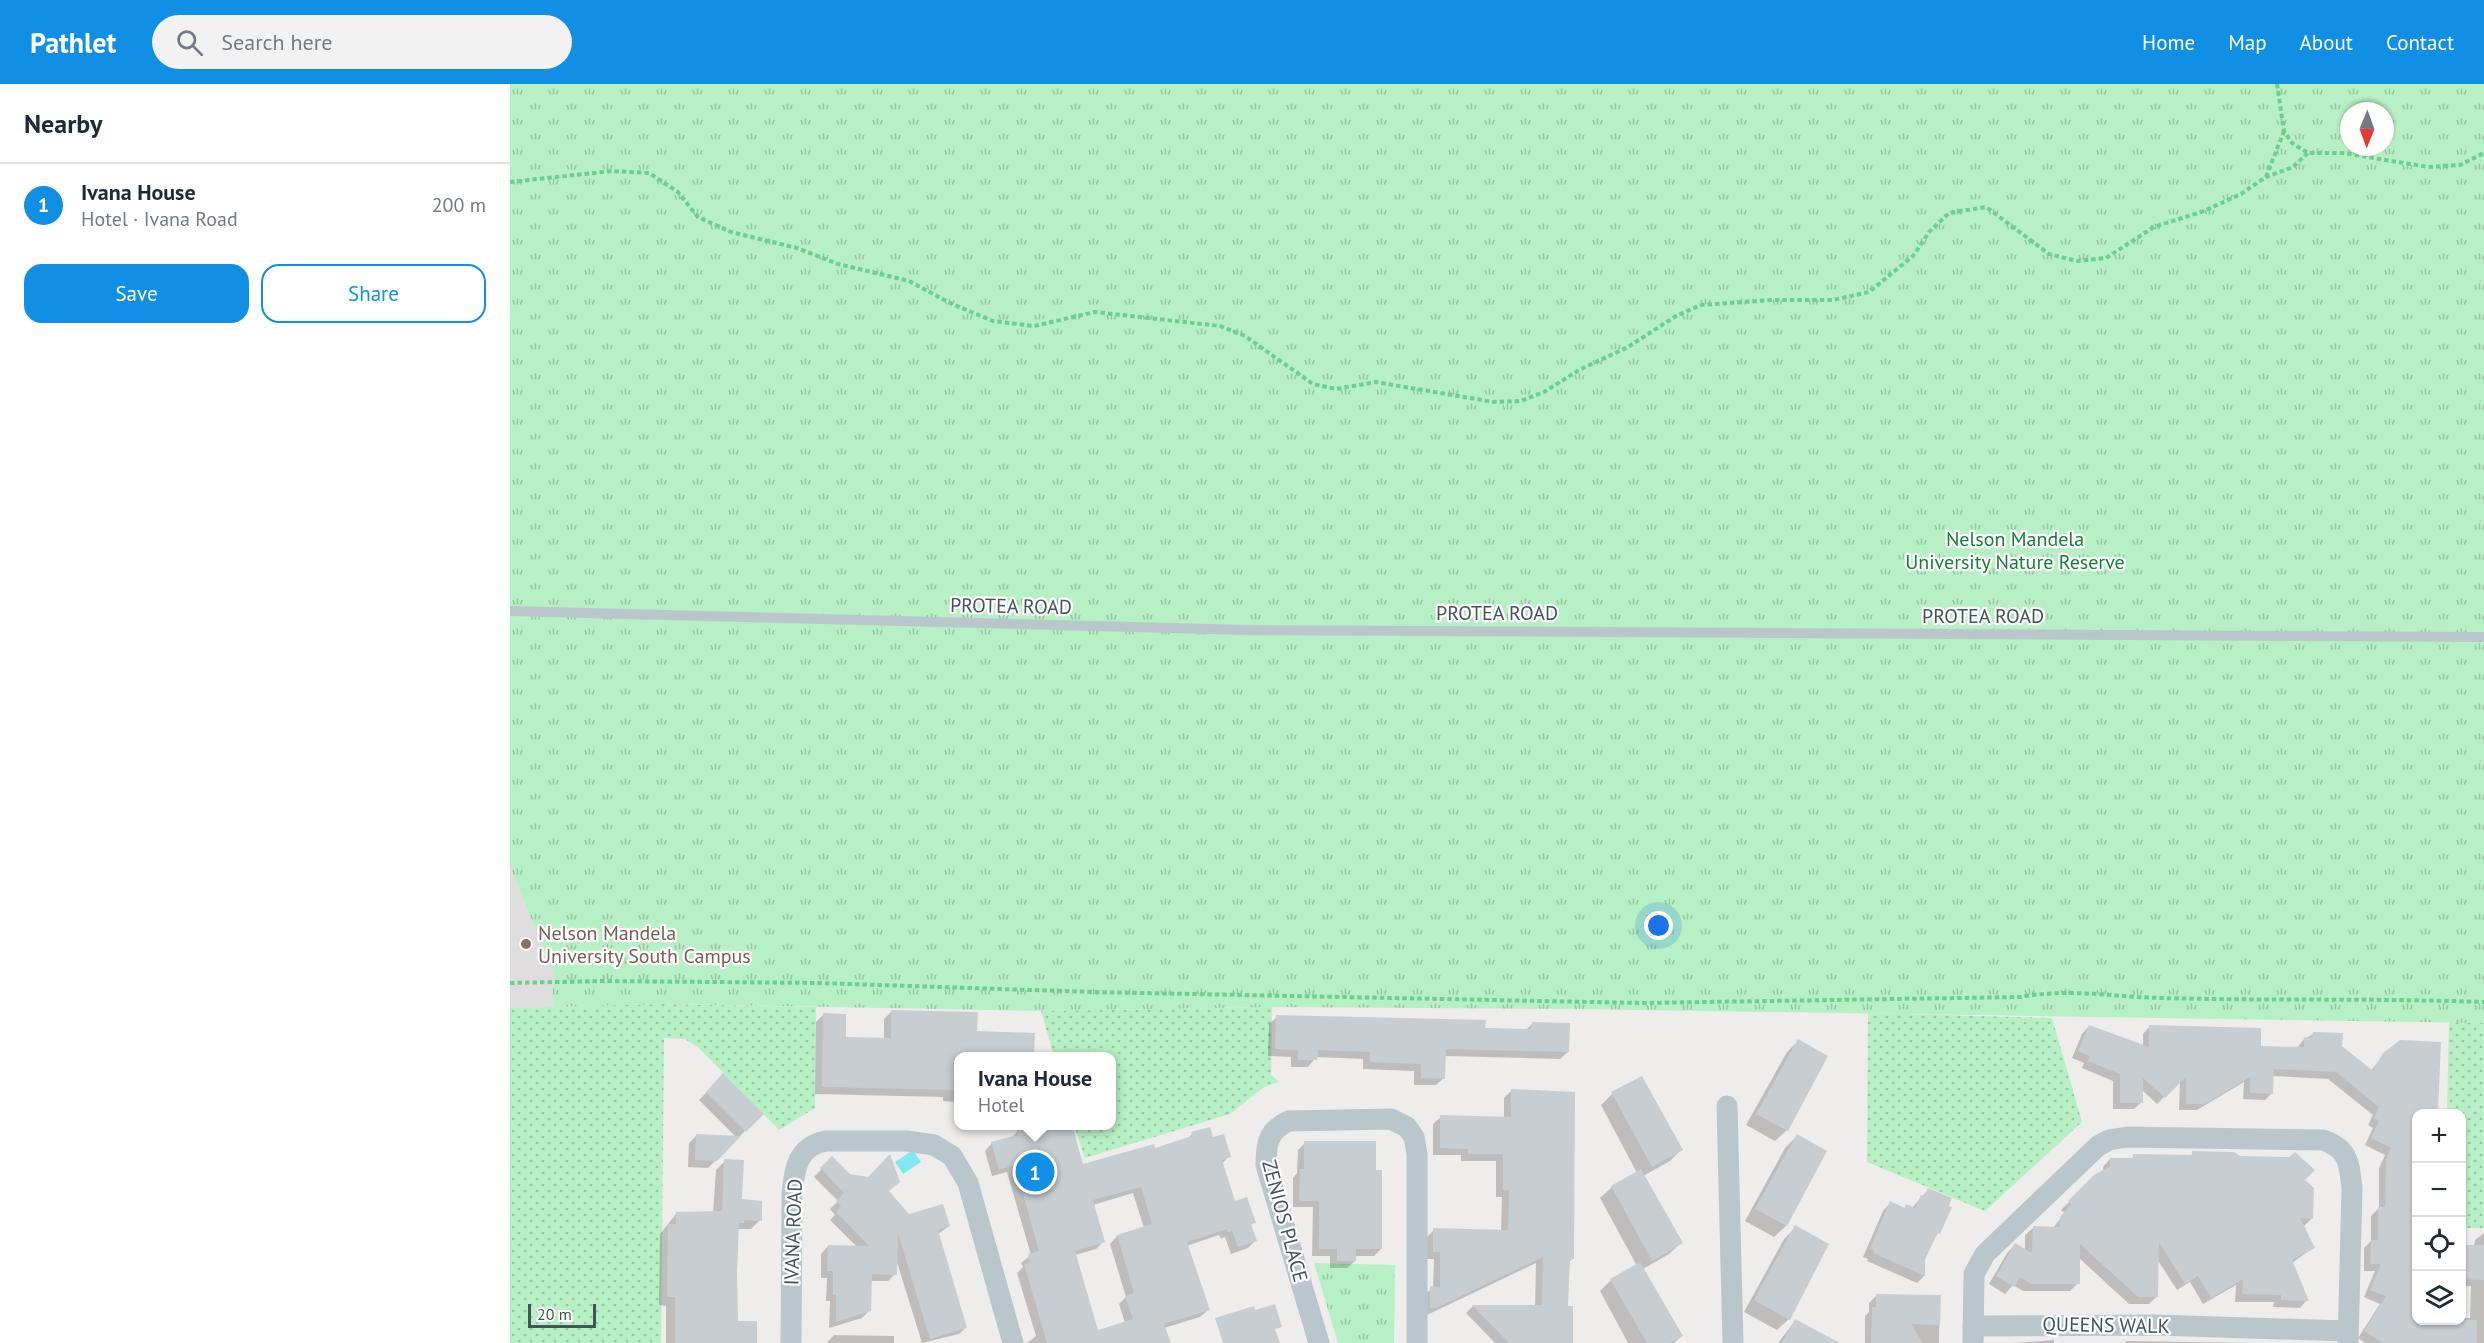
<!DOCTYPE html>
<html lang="en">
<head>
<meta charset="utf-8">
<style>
	body { margin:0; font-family:"PT Sans",sans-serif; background:#f2f2f3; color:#1f2937 }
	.controls { position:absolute; right:18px; bottom:18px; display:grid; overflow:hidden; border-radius:12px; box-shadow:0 2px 4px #0004 }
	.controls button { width:54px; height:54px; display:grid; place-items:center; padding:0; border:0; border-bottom:2px solid #e0e1e3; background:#fff; color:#1f2937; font:30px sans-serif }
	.compass { position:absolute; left:1830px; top:18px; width:54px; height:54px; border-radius:50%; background:#fff; box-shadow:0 2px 4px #0004; rotate:181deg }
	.scale { position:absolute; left:18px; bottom:15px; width:68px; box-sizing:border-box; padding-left:6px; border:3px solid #44535a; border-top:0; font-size:16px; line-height:21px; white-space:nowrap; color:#44535a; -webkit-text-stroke:4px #fff; paint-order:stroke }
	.you { position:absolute; left:1149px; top:842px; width:21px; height:21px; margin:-15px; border:4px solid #fff; border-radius:50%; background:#1a73e8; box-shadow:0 0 0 9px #1a73e833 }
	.badge { display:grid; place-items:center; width:39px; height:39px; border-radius:50%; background:#108fe4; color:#fff; font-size:20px; font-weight:700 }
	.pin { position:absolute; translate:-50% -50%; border:3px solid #fff; box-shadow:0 2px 6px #0006 }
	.popup { position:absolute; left:444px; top:968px; width:162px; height:78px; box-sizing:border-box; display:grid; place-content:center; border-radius:12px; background:#fff; filter:drop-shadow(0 2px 4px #0005); font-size:20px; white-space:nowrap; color:#747a83 }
	.popup b { font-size:22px; color:#1f2937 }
	.popup::after { content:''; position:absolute; left:50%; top:100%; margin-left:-12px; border:12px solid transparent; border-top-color:#fff }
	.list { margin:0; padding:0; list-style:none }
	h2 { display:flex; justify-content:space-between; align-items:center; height:78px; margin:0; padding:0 24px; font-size:26px }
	h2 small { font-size:20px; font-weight:400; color:#747a83 }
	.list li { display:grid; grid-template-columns:39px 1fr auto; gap:18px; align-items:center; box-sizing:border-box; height:84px; padding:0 24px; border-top:2px solid #e0e1e3 }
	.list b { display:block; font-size:22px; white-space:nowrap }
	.list p { margin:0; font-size:20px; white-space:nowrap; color:#747a83 }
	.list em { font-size:20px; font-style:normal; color:#747a83 }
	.actions { display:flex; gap:12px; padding:18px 24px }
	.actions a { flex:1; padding:14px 0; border:2px solid #108fe4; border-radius:18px; text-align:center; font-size:21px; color:#108fe4 }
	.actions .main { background:#108fe4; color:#fff }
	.icon { flex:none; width:33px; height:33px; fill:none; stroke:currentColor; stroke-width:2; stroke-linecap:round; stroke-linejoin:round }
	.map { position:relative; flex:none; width:1974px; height:1259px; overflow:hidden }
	header { display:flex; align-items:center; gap:36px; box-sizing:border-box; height:84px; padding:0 30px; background:#108fe4; color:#fff }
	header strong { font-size:28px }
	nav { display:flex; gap:33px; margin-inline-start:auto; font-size:21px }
	.search { width:420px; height:54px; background:#f2f2f3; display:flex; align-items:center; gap:15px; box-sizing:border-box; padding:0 21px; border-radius:33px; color:#747a83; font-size:22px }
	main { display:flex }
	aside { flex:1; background:#fff }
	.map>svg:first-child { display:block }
	.education { fill:#e0ddde }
	.grass { fill:url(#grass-dots) }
	.park { fill:url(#park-tufts); fill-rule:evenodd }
	.water { fill:#81eaef }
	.shadow { fill:#0003; fill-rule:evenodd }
	.building { fill:#c8cdd1; fill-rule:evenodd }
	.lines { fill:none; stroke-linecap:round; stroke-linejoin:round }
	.path { stroke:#6dcf8f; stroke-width:4; stroke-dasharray:4.5 3; stroke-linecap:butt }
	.lane { stroke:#b9c7cc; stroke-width:10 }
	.street { stroke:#b9c7cc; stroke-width:21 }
	.education-dot { fill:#8d6e63; stroke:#fff; stroke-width:2 }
	.labels { text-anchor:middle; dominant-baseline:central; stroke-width:4.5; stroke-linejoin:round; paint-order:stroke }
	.park-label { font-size:20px; fill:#127e36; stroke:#fff }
	.street-label { font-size:20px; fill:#44535a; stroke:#fff }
	.education-label { font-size:20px; fill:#785e54; stroke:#fff; text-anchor:start }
</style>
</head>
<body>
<header>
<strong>Pathlet</strong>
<div class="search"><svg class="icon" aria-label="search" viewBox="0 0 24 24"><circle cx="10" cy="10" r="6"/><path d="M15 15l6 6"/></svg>Search here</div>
<nav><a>Home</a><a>Map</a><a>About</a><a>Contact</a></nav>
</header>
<main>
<aside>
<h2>Nearby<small></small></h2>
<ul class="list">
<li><span class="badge">1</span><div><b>Ivana House</b><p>Hotel · Ivana Road</p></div><em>200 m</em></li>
</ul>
<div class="actions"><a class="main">Save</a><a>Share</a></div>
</aside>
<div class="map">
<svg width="1974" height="1259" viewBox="0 0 1974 1259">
	<defs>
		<pattern id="grass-dots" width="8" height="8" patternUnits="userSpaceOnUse" patternTransform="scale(1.5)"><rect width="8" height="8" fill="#b7f0c4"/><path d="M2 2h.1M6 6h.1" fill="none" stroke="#96c5a2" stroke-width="1.8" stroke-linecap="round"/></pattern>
		<pattern id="park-tufts" width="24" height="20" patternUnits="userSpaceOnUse" patternTransform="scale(1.5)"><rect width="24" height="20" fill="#b7f0c4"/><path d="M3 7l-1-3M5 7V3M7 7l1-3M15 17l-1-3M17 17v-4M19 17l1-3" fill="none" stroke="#96c5a2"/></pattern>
	</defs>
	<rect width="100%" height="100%" fill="#efecec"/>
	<!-- education -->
	<path class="education" d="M 0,783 L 43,888 L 43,923 L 0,924 Z"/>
	<!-- grass -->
	<g class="grass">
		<path d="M 153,920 L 306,923 L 305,1024 L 269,1046 L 189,964 L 175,955 L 154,954 L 151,1259 L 0,1259 L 0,924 Z"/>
		<path d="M 762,923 L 761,991 L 769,998 L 754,1003 L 720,1030 L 575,1074 L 564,1042 L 602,1042 L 602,972 L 544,972 L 531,927 Z"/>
		<path d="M 1358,929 L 1542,934 L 1572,1038 L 1475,1127 L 1357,1078 Z"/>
		<path d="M 1939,938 L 1974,939 L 1974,1144 L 1952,1144 L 1952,1030 L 1937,1029 Z"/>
	</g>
	<!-- park -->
	<g class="park">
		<path d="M 0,0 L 1974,0 L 1974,939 L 1067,925 L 762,923 L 531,927 L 153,920 L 43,923 L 43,888 L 0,783 ZM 1839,27 L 1875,27 L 1875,63 L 1839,63 Z"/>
		<path d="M 804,1179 L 885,1181 L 884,1259 L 828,1259 Z"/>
	</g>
	<!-- water -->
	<path class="water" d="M 403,1066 L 411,1078 L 393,1090 L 385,1078 Z"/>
	<!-- shadow -->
	<g class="shadow">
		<path d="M 382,927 L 466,949 L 524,950 L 523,972 L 448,972 L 448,1018 L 433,1017 L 433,1013 L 305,1010 L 306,938 L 313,931 L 334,954 L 374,955 L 374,935 Z"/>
		<path d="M 767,933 L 1016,946 L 1022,940 L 1058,968 L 1050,975 L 934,972 L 934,994 L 926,1001 L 904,1001 L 904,987 L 853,985 L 853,975 L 806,973 L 798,983 L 781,983 L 781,973 L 758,972 L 759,940 Z"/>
		<path d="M 1579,942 L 1633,963 L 1633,950 L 1640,942 L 1749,964 L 1787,964 L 1794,955 L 1803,950 L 1831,962 L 1861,987 L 1874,970 L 1926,1027 L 1931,1027 L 1931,1030 L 1906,1030 L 1906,1236 L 1952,1236 L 1952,1234 L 1960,1234 L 1961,1202 L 1952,1202 L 1952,1163 L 1964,1163 L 1965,1156 L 1974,1149 L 1974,1259 L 1855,1259 L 1848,1254 L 1870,1220 L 1854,1213 L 1865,1187 L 1854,1187 L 1854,1164 L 1861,1157 L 1861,1132 L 1869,1124 L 1869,1084 L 1875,1071 L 1855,1061 L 1863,1044 L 1858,1041 L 1863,1031 L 1818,995 L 1762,992 L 1762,1009 L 1755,1016 L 1733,1015 L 1734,998 L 1687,1026 L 1669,1026 L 1670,997 L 1647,1020 L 1632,1006 L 1632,1018 L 1624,1025 L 1603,1025 L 1603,997 L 1572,984 L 1574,979 L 1562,974 L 1572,950 Z"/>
		<path d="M 1288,957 L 1277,1046 L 1265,1057 L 1236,1041 L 1277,968 Z"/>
		<path d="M 213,992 L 252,1030 L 198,1084 L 178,1083 L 179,1059 L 186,1052 L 227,1054 L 189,1016 Z"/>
		<path d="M 1002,1006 L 1063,1174 L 1058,1179 L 1056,1223 L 1062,1259 L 985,1259 L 956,1229 L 963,1222 L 1025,1223 L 1026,1179 L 917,1231 L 913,1211 L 923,1204 L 924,1175 L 916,1175 L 917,1153 L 924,1146 L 991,1147 L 992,1113 L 986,1113 L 986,1077 L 951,1077 L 951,1071 L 923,1071 L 923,1040 L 931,1033 L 994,1034 L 994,1014 Z"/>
		<path d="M 1102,1010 L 1172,1065 L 1160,1077 L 1133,1092 L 1171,1159 L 1159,1170 L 1133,1185 L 1171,1252 L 1164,1259 L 1118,1259 L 1090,1207 L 1101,1196 L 1127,1182 L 1090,1114 L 1102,1103 L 1127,1089 L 1091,1021 Z"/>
		<path d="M 520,1042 L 561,1042 L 572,1082 L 644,1065 L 676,1056 L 682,1050 L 702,1055 L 719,1072 L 712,1080 L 724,1118 L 744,1138 L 740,1142 L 745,1157 L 738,1164 L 721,1170 L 715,1153 L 711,1155 L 709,1151 L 676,1162 L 698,1226 L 690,1233 L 654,1244 L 659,1259 L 517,1259 L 526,1252 L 507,1189 L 513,1183 L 511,1179 L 521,1171 L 497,1088 L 482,1092 L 475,1067 L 482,1059 L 501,1054 L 508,1047 L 521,1044 ZM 623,1109 L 634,1144 L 607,1152 L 600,1160 L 616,1213 L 609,1220 L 615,1239 L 587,1247 L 565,1171 L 586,1165 L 594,1157 L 583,1121 Z"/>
		<path d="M 1287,1052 L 1315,1068 L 1276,1142 L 1264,1153 L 1235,1137 L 1275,1064 Z"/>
		<path d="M 795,1059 L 871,1165 L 864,1172 L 845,1172 L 845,1177 L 837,1184 L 820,1184 L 820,1172 L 802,1172 L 803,1123 L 783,1123 L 783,1094 L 787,1089 L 788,1066 Z"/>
		<path d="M 1683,1069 L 1730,1073 L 1793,1097 L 1802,1134 L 1794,1142 L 1803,1164 L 1782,1179 L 1797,1216 L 1790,1224 L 1763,1223 L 1764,1218 L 1725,1218 L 1726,1201 L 1693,1220 L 1680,1198 L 1667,1206 L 1647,1175 L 1646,1213 L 1639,1220 L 1619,1220 L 1568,1173 L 1568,1199 L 1560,1207 L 1513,1207 L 1503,1201 L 1495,1210 L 1479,1200 L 1497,1169 L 1505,1161 L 1515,1167 L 1515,1151 L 1523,1144 L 1543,1144 L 1555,1129 L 1551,1126 L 1585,1092 L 1593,1087 L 1593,1083 L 1600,1075 L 1620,1076 L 1624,1072 L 1679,1073 Z"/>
		<path d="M 322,1074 L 340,1091 L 378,1108 L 398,1132 L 439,1142 L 428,1150 L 456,1243 L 449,1250 L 412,1259 L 386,1175 L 385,1190 L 378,1197 L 360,1197 L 360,1226 L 352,1234 L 319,1244 L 320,1217 L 316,1217 L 317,1194 L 311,1194 L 311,1170 L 318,1162 L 347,1163 L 320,1136 L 325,1131 L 320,1125 L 328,1117 L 304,1093 Z"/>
		<path d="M 215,1077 L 230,1116 L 250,1136 L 241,1145 L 227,1145 L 226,1239 L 246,1259 L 156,1259 L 156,1222 L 149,1221 L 150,1150 L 167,1129 L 203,1129 L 206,1086 Z"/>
		<path d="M 1418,1106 L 1440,1124 L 1414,1176 L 1414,1192 L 1407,1199 L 1357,1177 L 1358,1175 L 1353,1173 L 1373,1127 L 1380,1119 L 1394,1125 L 1397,1122 L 1402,1124 Z"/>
		<path d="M 1286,1143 L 1279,1235 L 1267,1246 L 1234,1228 L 1274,1155 Z"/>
		<path d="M 1366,1212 L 1430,1213 L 1429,1259 L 1355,1259 L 1355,1232 L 1359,1228 L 1359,1219 Z"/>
		<path d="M 1285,1237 L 1313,1259 L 1268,1259 Z"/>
		<path d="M 324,1251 L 384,1252 L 384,1259 L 317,1259 Z"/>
		<path d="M 1544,1256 L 1544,1259 L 1504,1259 Z"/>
		<path d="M 1617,1257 L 1746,1259 L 1614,1259 Z"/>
	</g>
	<!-- building -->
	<g class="building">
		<path d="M 381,926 L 468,928 L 467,947 L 525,949 L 524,972 L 448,972 L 448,1006 L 312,1003 L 313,929 L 336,930 L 336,953 L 381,954 Z"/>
		<path d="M 766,931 L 976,936 L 975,944 L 1021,945 L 1022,938 L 1060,939 L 1059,968 L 936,965 L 935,995 L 911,994 L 911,980 L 860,978 L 860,968 L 808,966 L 807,976 L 788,976 L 788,966 L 765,965 Z"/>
		<path d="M 1579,941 L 1639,963 L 1639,941 L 1751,944 L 1751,962 L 1794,963 L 1794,953 L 1802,954 L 1803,948 L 1833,949 L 1832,962 L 1863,987 L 1873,969 L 1890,956 L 1931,958 L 1928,1029 L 1906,1029 L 1906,1236 L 1967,1236 L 1967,1259 L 1873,1259 L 1854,1247 L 1876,1212 L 1860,1206 L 1871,1180 L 1860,1180 L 1861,1156 L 1868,1156 L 1868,1123 L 1875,1123 L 1876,1076 L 1881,1064 L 1861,1054 L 1869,1037 L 1864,1034 L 1869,1023 L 1826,988 L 1764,985 L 1763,1010 L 1740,1009 L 1740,993 L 1695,1020 L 1676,1020 L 1676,993 L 1655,1014 L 1633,994 L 1633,1019 L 1610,1019 L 1610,990 L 1578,977 L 1580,972 L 1568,967 Z"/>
		<path d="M 1288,955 L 1318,972 L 1278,1047 L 1246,1030 Z"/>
		<path d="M 213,989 L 254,1030 L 236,1048 L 196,1008 Z"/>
		<path d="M 1132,992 L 1173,1066 L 1142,1083 L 1101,1008 Z"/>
		<path d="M 1001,1005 L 1065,1008 L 1064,1175 L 1060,1175 L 1058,1222 L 1063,1222 L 1063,1259 L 999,1259 L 962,1221 L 1032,1221 L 1033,1173 L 926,1224 L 920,1224 L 920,1202 L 930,1203 L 930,1168 L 923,1168 L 923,1144 L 998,1146 L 999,1106 L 993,1106 L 993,1070 L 958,1070 L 958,1065 L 930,1064 L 930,1031 L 1001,1033 Z"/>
		<path d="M 525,1041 L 562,1041 L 573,1080 L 644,1060 L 645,1064 L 682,1052 L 681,1048 L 700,1043 L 703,1053 L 714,1050 L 721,1073 L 712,1076 L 725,1117 L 737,1113 L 746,1139 L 741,1140 L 747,1157 L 728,1163 L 722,1147 L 718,1148 L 717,1145 L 677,1158 L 700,1226 L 654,1240 L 661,1259 L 537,1259 L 514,1180 L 520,1178 L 518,1170 L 529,1167 L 505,1081 L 489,1086 L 481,1058 L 508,1051 L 507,1046 ZM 631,1103 L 642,1140 L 607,1151 L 624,1209 L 615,1212 L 623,1235 L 588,1246 L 565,1167 L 595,1158 L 583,1116 Z"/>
		<path d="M 186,1050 L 231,1052 L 207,1077 L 185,1076 Z"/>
		<path d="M 1287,1050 L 1317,1067 L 1277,1142 L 1245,1125 Z"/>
		<path d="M 794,1057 L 866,1057 L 866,1086 L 872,1086 L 872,1165 L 846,1165 L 846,1177 L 827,1177 L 827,1165 L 809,1165 L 809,1117 L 789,1117 L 790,1085 L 794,1085 Z"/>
		<path d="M 1682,1067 L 1724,1068 L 1730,1072 L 1779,1073 L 1785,1068 L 1805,1086 L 1795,1096 L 1804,1104 L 1803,1135 L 1790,1134 L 1805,1164 L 1782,1176 L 1799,1217 L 1771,1216 L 1771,1211 L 1732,1210 L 1733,1195 L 1701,1214 L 1688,1192 L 1675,1200 L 1649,1158 L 1648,1213 L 1628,1213 L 1570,1160 L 1570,1200 L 1521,1200 L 1510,1193 L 1504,1203 L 1486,1192 L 1505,1159 L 1522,1169 L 1523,1142 L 1550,1143 L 1550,1133 L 1561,1120 L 1558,1117 L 1584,1091 L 1600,1082 L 1600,1074 L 1623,1074 L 1623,1070 L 1682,1071 Z"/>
		<path d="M 380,1070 L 390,1098 L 379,1107 L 399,1130 L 433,1120 L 440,1142 L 428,1146 L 457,1244 L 420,1255 L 388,1149 L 387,1191 L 362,1190 L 361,1227 L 326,1238 L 326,1211 L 323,1211 L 323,1187 L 317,1187 L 318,1161 L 359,1162 L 326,1128 L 331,1122 L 326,1117 L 334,1109 L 310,1084 L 322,1072 L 340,1090 L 358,1093 Z"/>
		<path d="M 214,1075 L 234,1076 L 232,1115 L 252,1117 L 252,1137 L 234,1136 L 234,1139 L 229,1139 L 227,1188 L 228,1237 L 247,1237 L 247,1259 L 165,1259 L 165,1213 L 157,1213 L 158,1140 L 166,1140 L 166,1128 L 212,1127 Z"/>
		<path d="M 1131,1085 L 1173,1159 L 1142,1177 L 1101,1102 Z"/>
		<path d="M 1418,1104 L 1442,1114 L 1439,1122 L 1442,1123 L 1430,1150 L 1427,1149 L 1415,1176 L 1415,1192 L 1363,1169 L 1364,1167 L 1360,1165 L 1380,1117 L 1395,1124 L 1396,1120 L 1405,1124 L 1411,1111 L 1414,1112 Z"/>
		<path d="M 1285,1141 L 1319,1160 L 1280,1236 L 1244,1216 Z"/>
		<path d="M 1952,1161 L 1974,1161 L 1974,1196 L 1952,1195 Z"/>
		<path d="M 1130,1178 L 1173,1252 L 1160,1259 L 1137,1259 L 1100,1195 Z"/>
		<path d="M 1366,1210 L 1431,1211 L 1430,1241 L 1401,1240 L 1413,1259 L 1361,1259 L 1362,1223 L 1366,1223 Z"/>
		<path d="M 765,1220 L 772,1243 L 765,1245 L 770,1259 L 713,1259 L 705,1234 L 744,1222 L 745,1226 Z"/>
		<path d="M 1285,1235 L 1330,1259 L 1272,1259 Z"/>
	</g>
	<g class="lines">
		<!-- path -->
		<g class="path">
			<path d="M 1767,0 L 1774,47 L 1782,59 L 1798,69 L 1834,69 L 1918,83 L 1950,81 L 1974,69"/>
			<path d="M 1756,93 L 1774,47"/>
			<path d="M 0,98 L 102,87 L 139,89 L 168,108 L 188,133 L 221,148 L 287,164 L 328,180 L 399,197 L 442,220 L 483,237 L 524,242 L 585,228 L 710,242 L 735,252 L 803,300 L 826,305 L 866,298 L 983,318 L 1011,317 L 1034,308 L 1069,286 L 1118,263 L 1166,232 L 1191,221 L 1261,216 L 1323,216 L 1359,208 L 1403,172 L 1420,147 L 1439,129 L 1476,123 L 1539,170 L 1567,177 L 1596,174 L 1644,143 L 1694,127 L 1731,110 L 1756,93 L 1783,83 L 1798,69"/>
			<path d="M 0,899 L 95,897 L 308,899 L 582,908 L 1132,919 L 1511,913 C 1556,904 1605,913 1651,914 C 1759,917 1866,914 1974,918"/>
		</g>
		<!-- lane -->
		<path class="lane" d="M 0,527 L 737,546 L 1974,553"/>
		<!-- street -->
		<g class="street">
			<path d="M 1217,1022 L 1223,1259"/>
			<path d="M 1463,1242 L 1645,1241 L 1838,1247"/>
			<path d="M 281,1259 L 282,1111 C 284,1086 287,1062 316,1057 L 397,1057 L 424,1061 L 442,1072 L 458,1099 L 503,1259"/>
			<path d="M 809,1259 L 756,1081 C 756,1060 758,1046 779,1037 L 881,1035 L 897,1043 L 904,1053 L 907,1070 L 907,1259"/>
			<path d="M 1463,1259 L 1464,1190 L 1475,1170 L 1588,1062 L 1599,1056 L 1617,1053 L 1813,1056 C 1839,1065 1839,1079 1842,1104 L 1838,1259"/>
		</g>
	</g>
	<!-- markers -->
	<circle class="education-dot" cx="16" cy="860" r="6"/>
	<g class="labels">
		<!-- park labels -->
		<g class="park-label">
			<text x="1505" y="455">Nelson Mandela<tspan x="1505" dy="23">University Nature Reserve</tspan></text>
		</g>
		<!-- street labels -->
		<g class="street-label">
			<text transform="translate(501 522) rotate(1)">PROTEA ROAD</text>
			<text x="987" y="529">PROTEA ROAD</text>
			<text x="1473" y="532">PROTEA ROAD</text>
			<text transform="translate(775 1137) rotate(75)">ZENIOS PLACE</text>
			<text transform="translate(283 1148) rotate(-88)">IVANA ROAD</text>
			<text transform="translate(1596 1241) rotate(1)">QUEENS WALK</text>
		</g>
		<!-- education labels -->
		<g class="education-label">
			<text x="28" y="849">Nelson Mandela<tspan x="28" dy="23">University South Campus</tspan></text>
		</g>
	</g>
</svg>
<div class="controls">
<button>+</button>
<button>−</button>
<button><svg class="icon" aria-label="locate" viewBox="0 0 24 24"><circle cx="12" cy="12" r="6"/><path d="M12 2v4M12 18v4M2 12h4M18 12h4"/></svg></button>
<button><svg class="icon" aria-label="layers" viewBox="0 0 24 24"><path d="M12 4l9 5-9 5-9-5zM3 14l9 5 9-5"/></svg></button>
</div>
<svg class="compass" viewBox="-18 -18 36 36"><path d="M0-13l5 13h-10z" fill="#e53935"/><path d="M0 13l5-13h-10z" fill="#747a83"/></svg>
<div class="scale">20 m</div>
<div class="you"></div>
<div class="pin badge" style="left:525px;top:1088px">1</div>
<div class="popup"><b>Ivana House</b>Hotel</div>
</div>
</main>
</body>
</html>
